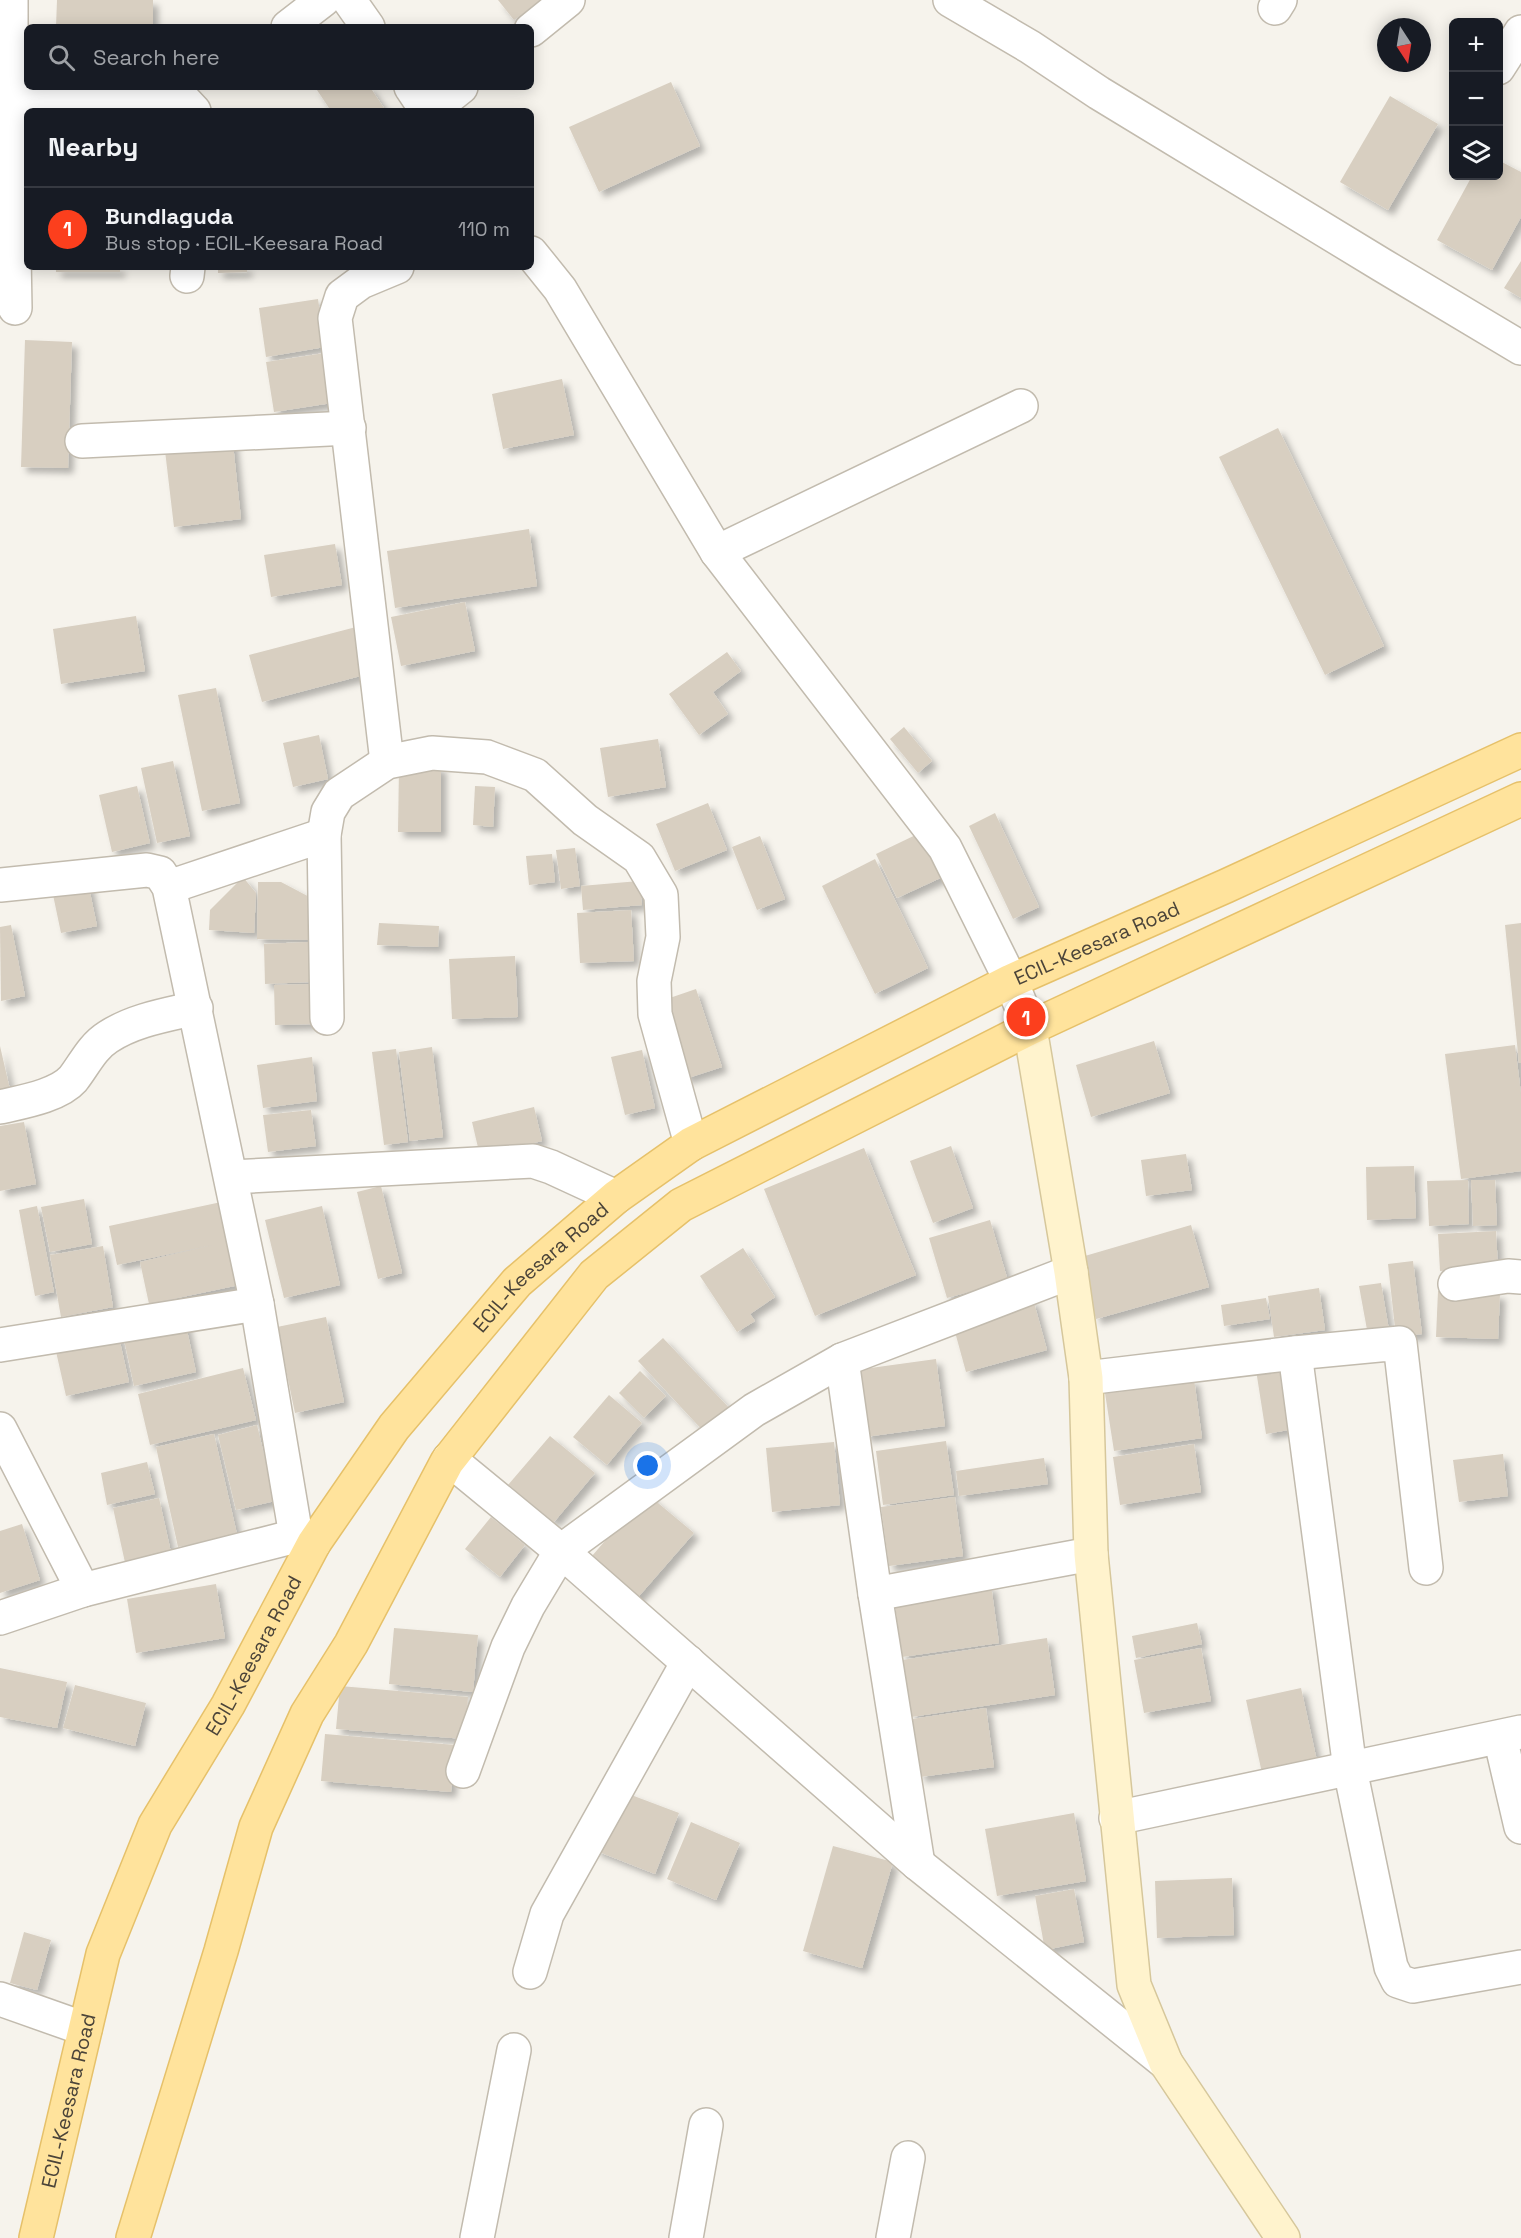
<!DOCTYPE html>
<html lang="en">
<head>
<meta charset="utf-8">
<style>
	body { margin:0; font-family:"Space Grotesk",sans-serif; background:#20242c; color:#f1f3f6 }
	.controls { position:absolute; right:18px; top:18px; display:grid; overflow:hidden; border-radius:9px; box-shadow:0 3px 15px #0003 }
	.controls button { width:54px; height:54px; display:grid; place-items:center; padding:0; border:0; border-bottom:2px solid #363941; background:#171b24; color:#f1f3f6; font:30px sans-serif }
	.compass { position:absolute; left:1377px; top:18px; width:54px; height:54px; border-radius:50%; background:#171b24; box-shadow:0 3px 15px #0003; rotate:168deg }
	.you { position:absolute; left:648px; top:1466px; width:21px; height:21px; margin:-15px; border:4px solid #fff; border-radius:50%; background:#1a73e8; box-shadow:0 0 0 9px #1a73e833 }
	.badge { display:grid; place-items:center; width:39px; height:39px; border-radius:50%; background:#fc3f1d; color:#fff; font-size:20px; font-weight:700 }
	.pin { position:absolute; translate:-50% -50%; border:3px solid #fff; box-shadow:0 2px 6px #0006 }
	.list { margin:0; padding:0; list-style:none }
	h2 { display:flex; justify-content:space-between; align-items:center; height:78px; margin:0; padding:0 24px; font-size:26px }
	h2 small { font-size:20px; font-weight:400; color:#9ea1a6 }
	.list li { display:grid; grid-template-columns:39px 1fr auto; gap:18px; align-items:center; box-sizing:border-box; height:84px; padding:0 24px; border-top:2px solid #363941 }
	.list b { display:block; font-size:22px; white-space:nowrap }
	.list p { margin:0; font-size:20px; white-space:nowrap; color:#9ea1a6 }
	.list em { font-size:20px; font-style:normal; color:#9ea1a6 }
	.icon { flex:none; width:33px; height:33px; fill:none; stroke:currentColor; stroke-width:2; stroke-linecap:round; stroke-linejoin:round }
	.map { position:relative; flex:none; width:1521px; height:2238px; overflow:hidden }
	.search { position:absolute; background:#171b24; box-shadow:0 3px 15px #0003; left:24px; top:24px; width:510px; height:66px; display:flex; align-items:center; gap:15px; box-sizing:border-box; padding:0 21px; border-radius:9px; color:#9ea1a6; font-size:22px }
	.panel { position:absolute; background:#171b24; box-shadow:0 3px 15px #0003; left:24px; top:108px; width:510px; height:162px; border-radius:9px }
	.map>svg:first-child { display:block }
	.building { fill:#d8cfc1; filter:url(#shadow) }
	.lines { fill:none; stroke-linecap:round; stroke-linejoin:round }
	.street-casing { stroke:#c2bbae; stroke-width:36 }
	.secondary-casing { stroke:#d6c79b; stroke-width:36 }
	.primary-casing { stroke:#e6c16a; stroke-width:36 }
	.street { stroke:#fff; stroke-width:33 }
	.secondary { stroke:#fff3cd; stroke-width:33 }
	.primary { stroke:#ffe39c; stroke-width:33 }
	.labels { text-anchor:middle; dominant-baseline:central; stroke-width:4.5; stroke-linejoin:round; paint-order:stroke }
	.street-label { font-size:20px; fill:#4b4439; stroke:#fff }
</style>
</head>
<body>
<div class="map">
<svg width="1521" height="2238" viewBox="0 0 1521 2238">
	<defs>
		<filter id="shadow"><feDropShadow dx="5.5" dy="5.5" stdDeviation="3" flood-color="#0004"/></filter>
	</defs>
	<rect width="100%" height="100%" fill="#f6f3ec"/>
	<!-- building -->
	<g class="building">
		<path d="M 57,0 L 153,0 L 153,27 L 56,27 Z"/>
		<path d="M 498,0 L 541,0 L 514,20 Z"/>
		<path d="M 671,82 L 700,146 L 599,192 L 569,127 Z"/>
		<path d="M 315,87 L 370,87 L 386,111 L 331,111 Z"/>
		<path d="M 1390,96 L 1438,124 L 1388,210 L 1340,182 Z"/>
		<path d="M 1498,160 L 1521,172 L 1521,217 L 1492,270 L 1437,240 L 1472,176 L 1498,176 Z"/>
		<path d="M 1521,261 L 1521,298 L 1504,288 Z"/>
		<rect x="56" y="267" width="64" height="5"/>
		<path d="M 218,267 L 247,267 L 247,272 L 218,273 Z"/>
		<path d="M 318,299 L 325,347 L 266,357 L 259,308 Z"/>
		<path d="M 25,340 L 72,342 L 68,468 L 21,467 Z"/>
		<path d="M 325,353 L 332,403 L 274,412 L 266,362 Z"/>
		<path d="M 562,379 L 574,435 L 503,449 L 492,394 Z"/>
		<path d="M 1278,428 L 1384,646 L 1325,675 L 1219,457 Z"/>
		<path d="M 232,435 L 241,519 L 174,527 L 164,442 Z"/>
		<path d="M 529,529 L 537,586 L 395,608 L 387,551 Z"/>
		<path d="M 335,544 L 342,585 L 271,597 L 264,555 Z"/>
		<path d="M 465,602 L 475,651 L 401,666 L 391,617 Z"/>
		<path d="M 136,616 L 145,671 L 61,684 L 53,629 Z"/>
		<path d="M 356,627 L 368,674 L 262,702 L 249,655 Z"/>
		<path d="M 727,652 L 741,671 L 713,692 L 728,714 L 699,735 L 669,694 Z"/>
		<path d="M 216,688 L 240,803 L 202,811 L 178,695 Z"/>
		<path d="M 904,727 L 932,761 L 918,773 L 890,739 Z"/>
		<path d="M 319,735 L 328,779 L 293,787 L 283,743 Z"/>
		<path d="M 658,739 L 666,787 L 608,797 L 600,748 Z"/>
		<path d="M 173,761 L 190,836 L 157,843 L 141,768 Z"/>
		<path d="M 399,766 L 441,766 L 441,832 L 398,832 Z"/>
		<path d="M 137,786 L 150,843 L 112,852 L 99,795 Z"/>
		<path d="M 475,786 L 495,787 L 493,827 L 473,825 Z"/>
		<path d="M 708,803 L 727,850 L 675,871 L 656,824 Z"/>
		<path d="M 995,813 L 1039,907 L 1013,919 L 969,826 Z"/>
		<path d="M 926,830 L 947,875 L 897,898 L 876,854 Z"/>
		<path d="M 760,836 L 785,899 L 757,910 L 732,847 Z"/>
		<path d="M 575,848 L 580,886 L 561,889 L 556,850 Z"/>
		<path d="M 552,854 L 555,882 L 529,885 L 526,856 Z"/>
		<path d="M 875,859 L 928,968 L 875,994 L 822,886 Z"/>
		<path d="M 243,877 L 256,893 L 254,933 L 209,930 L 210,910 Z"/>
		<path d="M 639,881 L 642,905 L 583,910 L 581,886 Z"/>
		<path d="M 258,882 L 281,882 L 317,901 L 316,940 L 257,939 Z"/>
		<path d="M 88,883 L 97,926 L 61,933 L 52,890 Z"/>
		<path d="M 631,910 L 634,961 L 580,963 L 577,913 Z"/>
		<path d="M 379,923 L 439,926 L 438,947 L 377,945 Z"/>
		<path d="M 1521,923 L 1521,1063 L 1519,1063 L 1505,925 Z"/>
		<path d="M 11,925 L 25,996 L 1,1001 L 0,927 Z"/>
		<path d="M 308,942 L 310,982 L 265,984 L 264,944 Z"/>
		<path d="M 515,956 L 518,1017 L 452,1019 L 449,959 Z"/>
		<path d="M 313,984 L 314,1024 L 275,1025 L 274,985 Z"/>
		<path d="M 696,989 L 722,1067 L 685,1079 L 658,1002 Z"/>
		<path d="M 1154,1041 L 1170,1093 L 1091,1117 L 1076,1065 Z"/>
		<path d="M 1515,1045 L 1521,1094 L 1521,1171 L 1461,1179 L 1445,1054 Z"/>
		<path d="M 0,1046 L 11,1094 L 0,1096 Z"/>
		<path d="M 432,1047 L 443,1137 L 410,1141 L 399,1052 Z"/>
		<path d="M 396,1049 L 408,1142 L 384,1145 L 372,1052 Z"/>
		<path d="M 642,1050 L 655,1108 L 625,1115 L 611,1057 Z"/>
		<path d="M 312,1057 L 317,1101 L 263,1108 L 257,1065 Z"/>
		<path d="M 534,1107 L 542,1141 L 480,1156 L 472,1122 Z"/>
		<path d="M 311,1110 L 316,1146 L 268,1152 L 263,1115 Z"/>
		<path d="M 24,1122 L 36,1184 L 0,1191 L 0,1126 Z"/>
		<path d="M 951,1146 L 973,1208 L 933,1223 L 910,1161 Z"/>
		<path d="M 864,1148 L 916,1275 L 815,1316 L 764,1189 Z"/>
		<path d="M 1186,1154 L 1192,1190 L 1146,1196 L 1141,1160 Z"/>
		<path d="M 1414,1166 L 1416,1218 L 1367,1220 L 1366,1167 Z"/>
		<path d="M 1468,1180 L 1469,1224 L 1429,1226 L 1427,1181 Z"/>
		<path d="M 1471,1180 L 1495,1180 L 1497,1225 L 1473,1226 Z"/>
		<path d="M 381,1186 L 402,1273 L 378,1279 L 357,1192 Z"/>
		<path d="M 84,1199 L 92,1244 L 50,1252 L 41,1207 Z"/>
		<path d="M 226,1201 L 244,1284 L 149,1304 L 140,1262 L 213,1245 L 117,1265 L 109,1226 Z"/>
		<path d="M 37,1206 L 54,1292 L 35,1296 L 19,1210 Z"/>
		<path d="M 322,1206 L 340,1285 L 284,1298 L 265,1220 Z"/>
		<path d="M 990,1220 L 1008,1281 L 947,1298 L 929,1238 Z"/>
		<path d="M 1191,1225 L 1209,1287 L 1096,1319 L 1078,1258 Z"/>
		<path d="M 1496,1231 L 1498,1269 L 1440,1271 L 1438,1234 Z"/>
		<path d="M 103,1246 L 113,1307 L 61,1317 L 50,1255 Z"/>
		<path d="M 743,1248 L 775,1297 L 750,1314 L 755,1321 L 737,1332 L 700,1276 Z"/>
		<path d="M 1413,1261 L 1422,1334 L 1396,1337 L 1388,1264 Z"/>
		<path d="M 1381,1283 L 1391,1342 L 1370,1346 L 1359,1286 Z"/>
		<path d="M 1319,1288 L 1325,1330 L 1274,1337 L 1268,1296 Z"/>
		<path d="M 1438,1291 L 1500,1294 L 1498,1339 L 1436,1337 Z"/>
		<path d="M 1266,1298 L 1270,1319 L 1224,1326 L 1221,1305 Z"/>
		<path d="M 1033,1299 L 1047,1350 L 966,1372 L 952,1321 Z"/>
		<path d="M 326,1317 L 344,1402 L 295,1413 L 277,1327 Z"/>
		<path d="M 185,1321 L 196,1372 L 134,1386 L 123,1335 Z"/>
		<path d="M 118,1333 L 129,1382 L 66,1396 L 55,1347 Z"/>
		<path d="M 663,1338 L 733,1412 L 707,1435 L 638,1361 Z"/>
		<path d="M 936,1359 L 945,1426 L 865,1437 L 856,1370 Z"/>
		<path d="M 1279,1367 L 1288,1430 L 1266,1434 L 1256,1370 Z"/>
		<path d="M 243,1368 L 256,1420 L 150,1445 L 138,1394 Z"/>
		<path d="M 640,1371 L 666,1396 L 644,1418 L 619,1393 Z"/>
		<path d="M 1194,1379 L 1202,1438 L 1114,1451 L 1105,1393 Z"/>
		<path d="M 609,1395 L 642,1423 L 607,1465 L 573,1437 Z"/>
		<path d="M 257,1425 L 275,1501 L 236,1510 L 218,1435 Z"/>
		<path d="M 214,1434 L 237,1534 L 178,1547 L 156,1447 Z"/>
		<path d="M 550,1436 L 595,1473 L 554,1522 L 508,1485 Z"/>
		<path d="M 946,1441 L 954,1495 L 883,1505 L 876,1451 Z"/>
		<path d="M 834,1442 L 840,1505 L 772,1512 L 766,1448 Z"/>
		<path d="M 1194,1444 L 1201,1492 L 1120,1505 L 1113,1457 Z"/>
		<path d="M 1503,1454 L 1508,1496 L 1459,1502 L 1453,1460 Z"/>
		<path d="M 1044,1458 L 1048,1484 L 959,1496 L 956,1471 Z"/>
		<path d="M 147,1462 L 155,1494 L 107,1505 L 101,1473 Z"/>
		<path d="M 646,1493 L 694,1533 L 633,1603 L 586,1563 Z"/>
		<path d="M 955,1497 L 963,1556 L 889,1566 L 881,1507 Z"/>
		<path d="M 159,1498 L 172,1557 L 126,1567 L 113,1508 Z"/>
		<path d="M 491,1517 L 525,1545 L 500,1577 L 465,1549 Z"/>
		<path d="M 22,1524 L 40,1580 L 0,1593 L 0,1531 Z"/>
		<path d="M 216,1584 L 225,1638 L 136,1653 L 127,1599 Z"/>
		<path d="M 991,1585 L 999,1643 L 902,1657 L 894,1598 Z"/>
		<path d="M 1197,1623 L 1202,1644 L 1136,1658 L 1132,1636 Z"/>
		<path d="M 394,1628 L 478,1635 L 473,1692 L 389,1684 Z"/>
		<path d="M 1047,1638 L 1055,1695 L 911,1717 L 902,1660 Z"/>
		<path d="M 1201,1648 L 1211,1701 L 1144,1713 L 1134,1660 Z"/>
		<path d="M 0,1668 L 67,1682 L 57,1728 L 0,1717 Z"/>
		<path d="M 75,1685 L 146,1703 L 135,1746 L 63,1728 Z"/>
		<path d="M 340,1686 L 468,1697 L 465,1739 L 336,1729 Z"/>
		<path d="M 1301,1688 L 1317,1761 L 1262,1773 L 1246,1700 Z"/>
		<path d="M 986,1708 L 994,1767 L 920,1777 L 912,1719 Z"/>
		<path d="M 325,1734 L 455,1745 L 451,1792 L 321,1781 Z"/>
		<path d="M 618,1790 L 679,1813 L 655,1874 L 594,1850 Z"/>
		<path d="M 1074,1813 L 1086,1881 L 997,1896 L 985,1829 Z"/>
		<path d="M 691,1822 L 740,1843 L 716,1900 L 667,1879 Z"/>
		<path d="M 833,1846 L 893,1862 L 862,1968 L 803,1951 Z"/>
		<path d="M 1232,1878 L 1234,1935 L 1157,1938 L 1155,1881 Z"/>
		<path d="M 1074,1889 L 1084,1942 L 1045,1950 L 1035,1896 Z"/>
		<path d="M 24,1932 L 51,1940 L 37,1990 L 10,1983 Z"/>
	</g>
	<g class="lines">
		<!-- street casing -->
		<g class="street-casing">
			<g id="street">
				<path d="M 11,0 L 11,95 L 15,308"/>
				<path d="M 349,0 L 368,27"/>
				<path d="M 950,0 L 1030,47 L 1099,93 L 1382,265 L 1521,348"/>
				<path d="M 1275,8 L 1280,0"/>
				<path d="M 288,27 L 323,0"/>
				<path d="M 531,30 L 568,0"/>
				<path d="M 1498,68 L 1521,32"/>
				<path d="M 411,87 L 427,111"/>
				<path d="M 0,95 L 179,95 L 194,111"/>
				<path d="M 431,111 L 461,87"/>
				<path d="M 531,253 L 560,289 L 717,552 L 945,848 L 1011,981 L 1030,1028"/>
				<path d="M 187,276 L 188,267"/>
				<path d="M 82,441 L 349,428"/>
				<path d="M 717,552 L 1021,406"/>
				<path d="M 387,762 L 335,318 L 342,296 L 361,282 L 397,267"/>
				<path d="M 0,885 L 147,870 L 160,873 L 169,887 L 257,1304 L 296,1536 L 314,1543"/>
				<path d="M 169,887 L 324,835"/>
				<path d="M 327,1018 L 324,835 L 328,812 L 339,794 L 387,762 L 432,753 L 487,757 L 535,775 L 585,820 L 639,858 L 661,895 L 663,937 L 654,981 L 655,1014 L 691,1144"/>
				<path d="M 0,1107 C 21,1102 58,1096 73,1079 C 84,1065 92,1047 108,1037 C 134,1020 166,1015 196,1008"/>
				<path d="M 231,1177 L 533,1161 L 551,1167 L 616,1197"/>
				<path d="M 1455,1284 L 1508,1276 L 1521,1277"/>
				<path d="M 0,1345 L 257,1304"/>
				<path d="M 1295,1353 L 1350,1769 L 1391,1967 L 1398,1981 L 1413,1986 L 1521,1967"/>
				<path d="M 842,1360 L 875,1594 L 918,1864"/>
				<path d="M 1086,1378 L 1295,1353 L 1400,1343 L 1426,1568"/>
				<path d="M 0,1429 L 83,1590"/>
				<path d="M 449,1459 L 561,1551 L 918,1864 L 1166,2063"/>
				<path d="M 875,1594 L 1091,1554"/>
				<path d="M 0,1618 L 83,1590 L 296,1536"/>
				<path d="M 1500,1737 L 1521,1827"/>
				<path d="M 463,1771 L 508,1647 L 528,1606 L 561,1551 L 754,1410 L 842,1360 L 1071,1272"/>
				<path d="M 1116,1818 L 1521,1732"/>
				<path d="M 530,1972 L 547,1914 L 688,1662"/>
				<path d="M 0,1999 L 85,2029"/>
				<path d="M 477,2238 L 514,2050"/>
				<path d="M 686,2238 L 706,2125"/>
				<path d="M 893,2238 L 908,2158"/>
			</g>
		</g>
		<!-- secondary casing -->
		<g class="secondary-casing">
			<path id="secondary" d="M 1030,1028 L 1071,1272 L 1086,1378 L 1091,1554 L 1134,1985 L 1166,2063 L 1283,2238"/>
		</g>
		<!-- primary casing -->
		<g class="primary-casing">
			<g id="primary">
				<path id="s1" d="M 36,2238 L 103,1954 L 155,1825 L 228,1705 L 314,1543 L 394,1427 L 517,1282 L 616,1197 L 691,1144 L 1011,981 L 1226,886 L 1521,750"/>
				<path d="M 133,2238 L 221,1951 L 256,1827 L 307,1714 L 351,1644 L 447,1462 L 594,1275 L 681,1205 L 1030,1028 L 1521,799"/>
			</g>
		</g>
		<!-- street -->
		<use href="#street" class="street"/>
		<!-- secondary -->
		<use href="#secondary" class="secondary"/>
		<!-- primary -->
		<use href="#primary" class="primary"/>
	</g>
	<g class="labels">
		<!-- street labels -->
		<g class="street-label">
			<text stroke="none"><textPath href="#s1" startOffset="1761">ECIL-Keesara Road</textPath></text>
			<text stroke="none"><textPath href="#s1" startOffset="1113">ECIL-Keesara Road</textPath></text>
			<text stroke="none"><textPath href="#s1" startOffset="627">ECIL-Keesara Road</textPath></text>
			<text stroke="none"><textPath href="#s1" startOffset="141">ECIL-Keesara Road</textPath></text>
		</g>
	</g>
</svg>
<div class="controls">
<button>+</button>
<button>−</button>
<button><svg class="icon" aria-label="layers" viewBox="0 0 24 24"><path d="M12 4l9 5-9 5-9-5zM3 14l9 5 9-5"/></svg></button>
</div>
<svg class="compass" viewBox="-18 -18 36 36"><path d="M0-13l5 13h-10z" fill="#e53935"/><path d="M0 13l5-13h-10z" fill="#9ea1a6"/></svg>
<div class="you"></div>
<div class="pin badge" style="left:1026px;top:1017px">1</div>
<div class="search"><svg class="icon" aria-label="search" viewBox="0 0 24 24"><circle cx="10" cy="10" r="6"/><path d="M15 15l6 6"/></svg>Search here</div>
<section class="panel">
<h2>Nearby<small></small></h2>
<ul class="list">
<li><span class="badge">1</span><div><b>Bundlaguda</b><p>Bus stop · ECIL-Keesara Road</p></div><em>110 m</em></li>
</ul>
</section>
</div>
</body>
</html>
